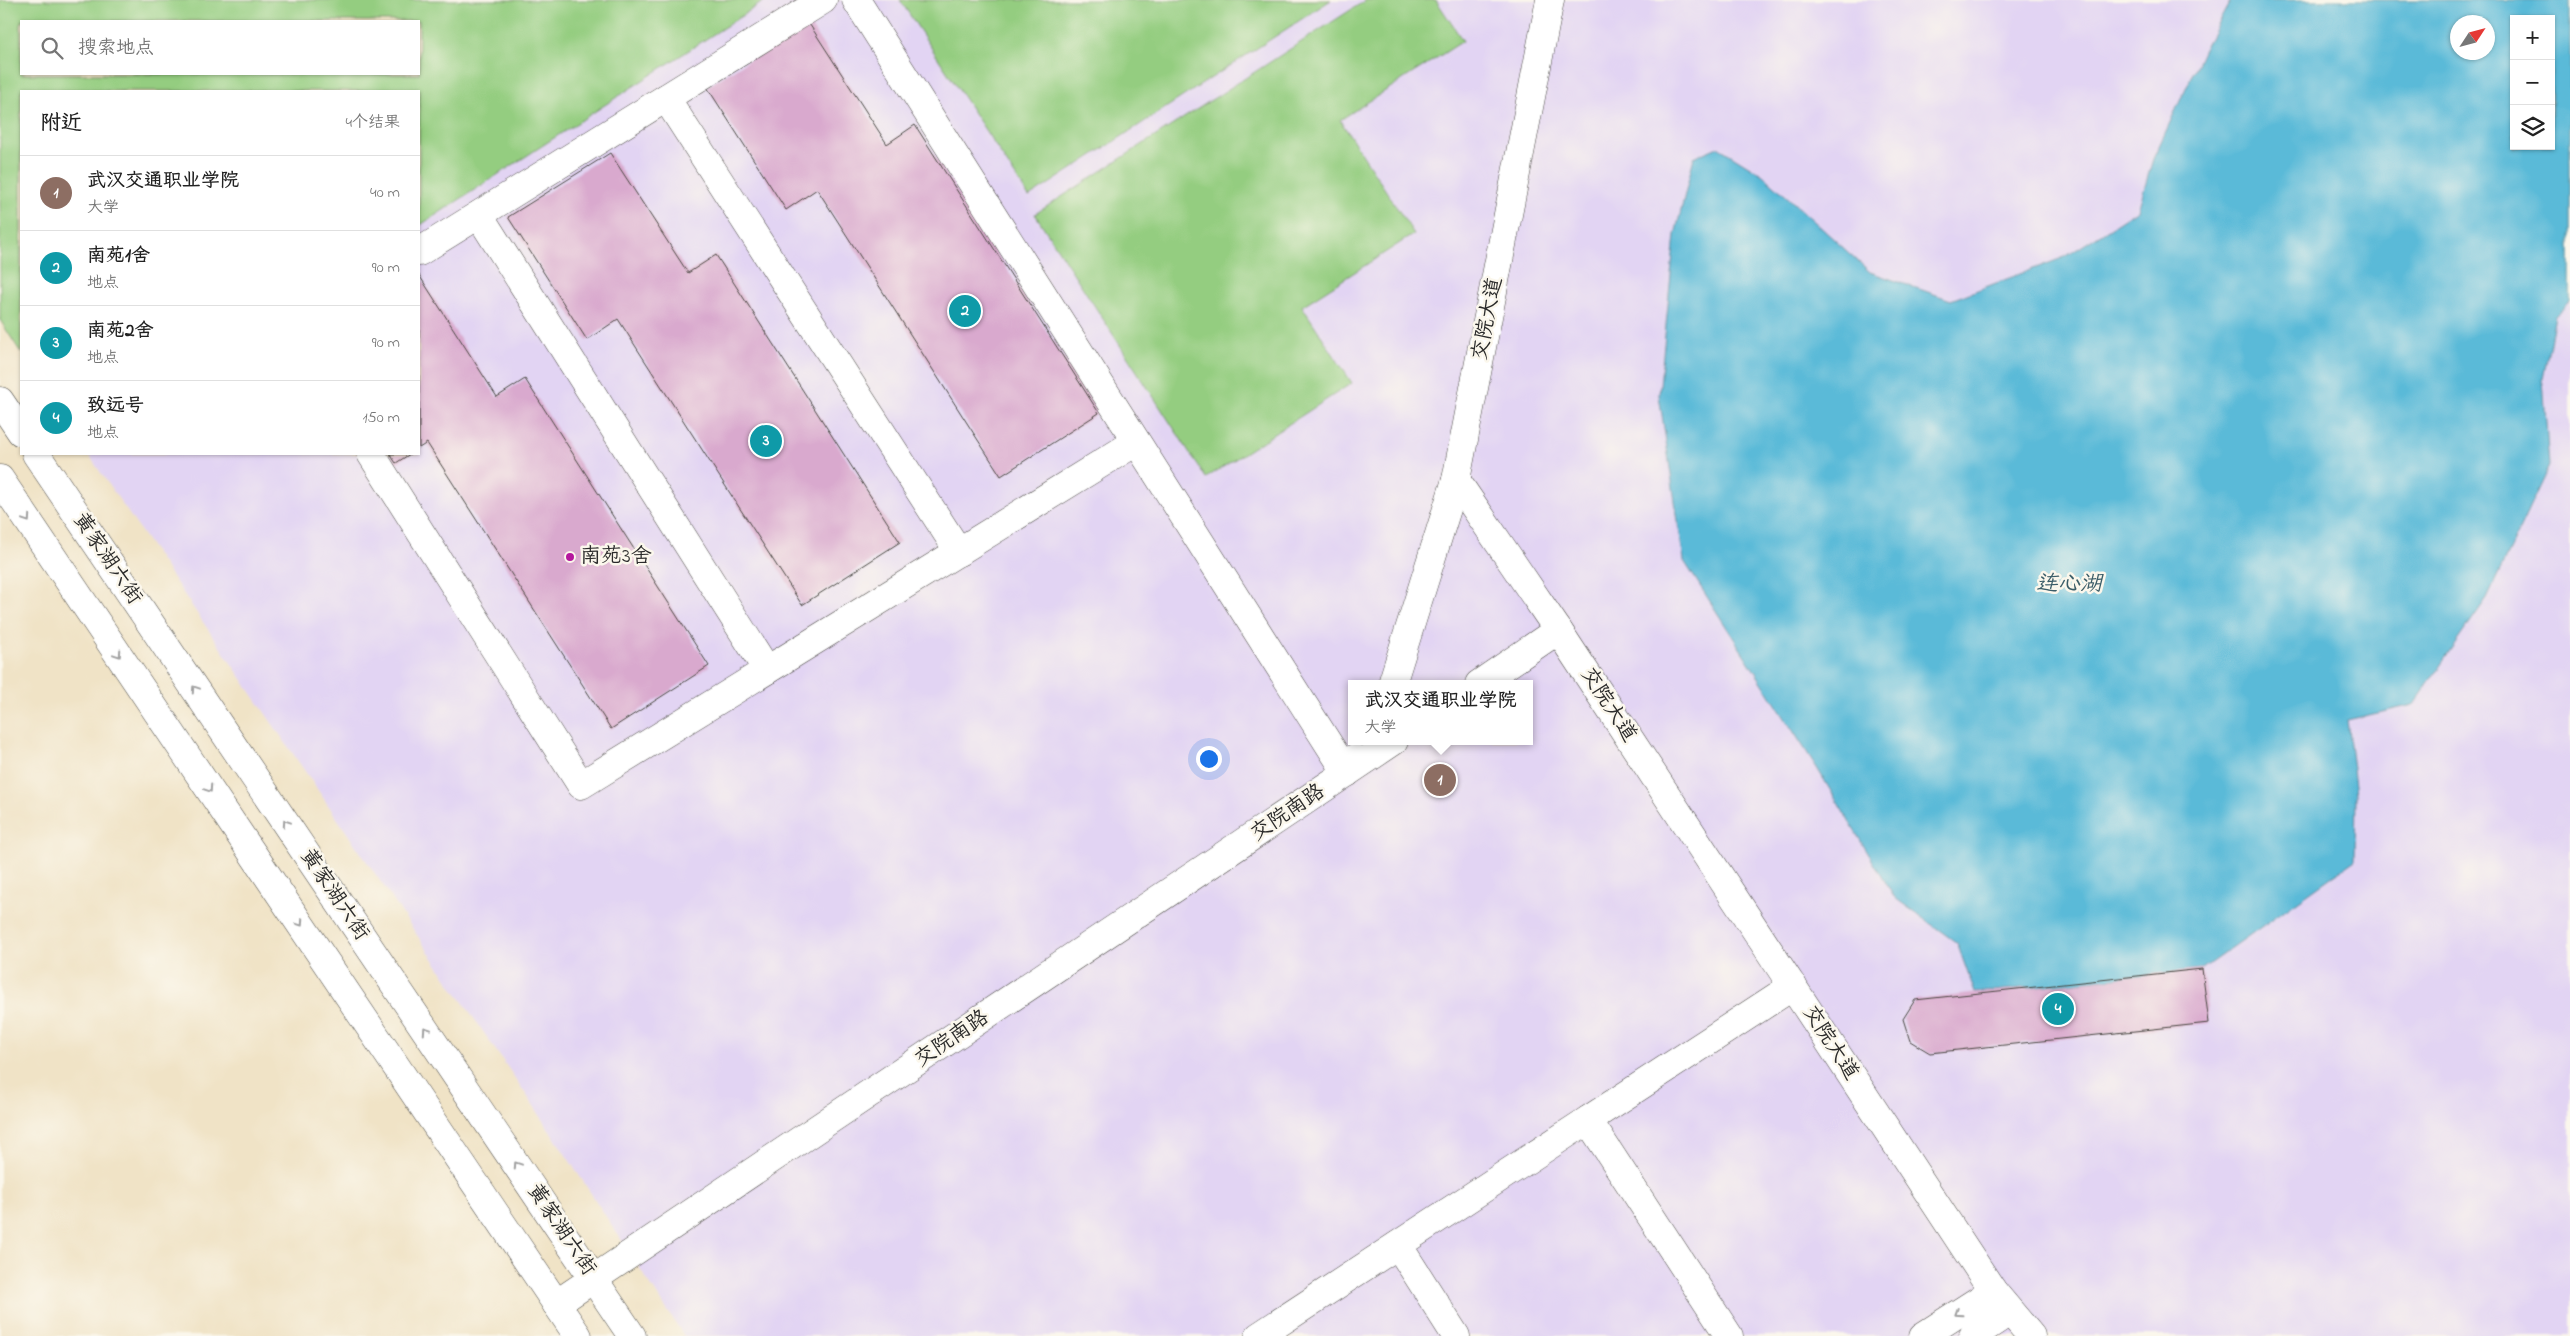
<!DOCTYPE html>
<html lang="zh">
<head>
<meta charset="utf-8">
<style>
	body { margin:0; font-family:"Indie Flower","LXGW WenKai TC",sans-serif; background:#f6f6f6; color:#222 }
	.controls { position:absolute; right:15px; top:15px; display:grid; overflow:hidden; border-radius:0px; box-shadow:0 1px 4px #0004 }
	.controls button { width:45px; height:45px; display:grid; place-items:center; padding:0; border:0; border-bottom:1px solid #e0e0e0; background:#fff; color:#222; font:25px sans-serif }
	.compass { position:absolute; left:2450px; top:15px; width:45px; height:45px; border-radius:50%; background:#fff; box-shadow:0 1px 4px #0004; rotate:54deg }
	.you { position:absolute; left:1208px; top:758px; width:18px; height:18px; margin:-12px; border:4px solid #fff; border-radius:50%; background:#1a73e8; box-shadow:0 0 0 8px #1a73e833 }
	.badge { display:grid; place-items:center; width:32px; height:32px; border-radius:50%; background:#b5179e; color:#fff; font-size:16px; font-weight:700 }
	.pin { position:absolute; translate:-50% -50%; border:2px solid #fff; box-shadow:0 1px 5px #0006 }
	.popup { position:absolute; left:1348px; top:680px; width:185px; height:65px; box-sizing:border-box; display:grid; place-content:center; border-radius:0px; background:#fff; filter:drop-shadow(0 1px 4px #0005); font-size:16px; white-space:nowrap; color:#767676 }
	.popup b { font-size:19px; color:#222 }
	.popup::after { content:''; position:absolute; left:50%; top:100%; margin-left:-10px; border:10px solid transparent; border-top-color:#fff }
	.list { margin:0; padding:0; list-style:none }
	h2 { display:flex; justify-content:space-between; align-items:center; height:65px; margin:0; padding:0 20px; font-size:21px }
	h2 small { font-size:16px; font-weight:400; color:#767676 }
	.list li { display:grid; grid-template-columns:32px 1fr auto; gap:15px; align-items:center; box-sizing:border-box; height:75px; padding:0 20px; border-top:1px solid #e0e0e0 }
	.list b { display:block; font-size:19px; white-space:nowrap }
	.list p { margin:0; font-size:16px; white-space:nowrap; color:#767676 }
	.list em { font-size:16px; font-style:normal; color:#767676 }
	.icon { flex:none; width:28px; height:28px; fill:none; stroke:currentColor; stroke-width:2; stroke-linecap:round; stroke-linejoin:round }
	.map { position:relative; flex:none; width:2570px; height:1336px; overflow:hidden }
	.search { position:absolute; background:#fff; box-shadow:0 1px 4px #0004; left:20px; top:20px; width:400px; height:55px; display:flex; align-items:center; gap:12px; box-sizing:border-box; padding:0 18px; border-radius:0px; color:#767676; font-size:19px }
	.panel { position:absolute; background:#fff; box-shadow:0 1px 4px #0004; left:20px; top:90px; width:400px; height:365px; border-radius:0px }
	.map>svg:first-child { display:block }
	.built { fill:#e2d4f3; fill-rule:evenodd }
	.green { fill:#94cd80; stroke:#607c56; fill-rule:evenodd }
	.water { fill:#5abad8; stroke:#427282; fill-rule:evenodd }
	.building { fill:#d9a9ce }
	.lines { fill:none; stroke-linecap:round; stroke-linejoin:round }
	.minor-casing { stroke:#494742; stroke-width:29 }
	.minor { stroke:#fff; stroke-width:28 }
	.oneway { stroke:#a0a0a0 }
	.poi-dot { fill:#b5179e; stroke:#fbf7ec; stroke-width:2 }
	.labels { text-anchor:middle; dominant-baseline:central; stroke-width:5; stroke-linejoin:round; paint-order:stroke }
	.street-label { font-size:21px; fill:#2b2b2b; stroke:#fbf7ec }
	.poi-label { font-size:21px; fill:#2b2b2b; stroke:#fbf7ec; text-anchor:start }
	.water-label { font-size:22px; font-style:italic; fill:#3b5d68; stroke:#fbf7ec }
</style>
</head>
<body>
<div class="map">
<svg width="2570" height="1336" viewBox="0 0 2570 1336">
	<rect width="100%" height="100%" fill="#fbf7ec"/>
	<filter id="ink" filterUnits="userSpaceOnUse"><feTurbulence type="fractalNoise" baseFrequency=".02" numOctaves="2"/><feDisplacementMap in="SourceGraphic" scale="10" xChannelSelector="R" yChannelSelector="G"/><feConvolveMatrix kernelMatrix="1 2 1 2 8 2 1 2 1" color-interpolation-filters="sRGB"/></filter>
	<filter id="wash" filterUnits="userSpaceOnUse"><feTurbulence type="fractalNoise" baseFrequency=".0096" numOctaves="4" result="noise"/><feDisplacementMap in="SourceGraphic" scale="20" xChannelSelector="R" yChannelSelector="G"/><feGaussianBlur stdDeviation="1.12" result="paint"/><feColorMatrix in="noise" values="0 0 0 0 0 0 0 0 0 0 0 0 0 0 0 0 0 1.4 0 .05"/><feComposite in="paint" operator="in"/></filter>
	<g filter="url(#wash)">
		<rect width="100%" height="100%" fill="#f0e3c6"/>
		<!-- built -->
		<path class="built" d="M 0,0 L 2570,0 L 2570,1336 L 684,1336 L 534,1106 L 88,454 L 419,454 L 419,91 L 21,91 L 21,353 L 0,320 ZM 2514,19 L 2551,19 L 2551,146 L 2514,146 ZM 21,21 L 419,21 L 419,74 L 21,74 ZM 2458,22 L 2488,22 L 2488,52 L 2458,52 ZM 1351,684 L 1529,684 L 1529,741 L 1351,741 Z"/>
		<!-- green -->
		<g class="green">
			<path d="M 0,0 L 766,0 L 419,226 L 419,91 L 21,91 L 21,353 L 0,320 ZM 21,21 L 419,21 L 419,74 L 21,74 Z"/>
			<path d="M 900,0 L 1331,0 L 1029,197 Z"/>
			<path d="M 1366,0 L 1436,0 L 1463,41 L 1340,120 L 1414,234 L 1302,306 L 1352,383 L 1206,478 L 1035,214 Z"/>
		</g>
		<!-- water -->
		<path class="water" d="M 2231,0 L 2570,0 L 2570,302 L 2555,316 L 2543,379 L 2549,466 L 2487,598 L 2413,705 L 2347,720 L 2356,794 L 2355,860 L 2202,969 L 1975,993 L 1957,943 L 1895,898 L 1817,768 L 1684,561 L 1659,395 L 1675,235 L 1694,157 L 1718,147 L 1763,175 L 1870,272 L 1951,300 L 2065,257 L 2138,210 L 2153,159 L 2204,49 ZM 2514,19 L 2551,19 L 2551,146 L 2514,146 ZM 2458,22 L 2488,22 L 2488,52 L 2458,52 Z"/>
		<g id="blocks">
			<!-- building -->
			<g class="building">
				<path d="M 808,22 L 887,144 L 915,125 L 1099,413 L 1001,476 L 817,189 L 786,210 L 707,87 Z"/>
				<path d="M 610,153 L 688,273 L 716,255 L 900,542 L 802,605 L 618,319 L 587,340 L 508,217 Z"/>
				<path d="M 419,275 L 497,397 L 525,379 L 709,666 L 611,729 L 427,443 L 419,448 Z"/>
				<path d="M 390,454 L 410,454 L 396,463 Z"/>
				<path d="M 2202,969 L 2209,1023 L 1930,1053 L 1910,1041 L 1903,1019 L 1915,1000 Z"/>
			</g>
		</g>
	</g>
	<g filter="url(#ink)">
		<use href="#blocks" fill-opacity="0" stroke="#494742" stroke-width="1"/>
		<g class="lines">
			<!-- minor casing -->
			<g class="minor-casing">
				<g id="minor">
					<path d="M 856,0 L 1347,773 L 1355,758"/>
					<path d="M 666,98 L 959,552"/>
					<path d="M 479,215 L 767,670"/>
					<path d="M 419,252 L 823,0"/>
					<path d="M 0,401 L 21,432"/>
					<path d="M 36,454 L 632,1336"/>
					<path d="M 371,454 L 581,785 L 1136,442"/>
					<path d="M 0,479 L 578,1336"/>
					<path d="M 1456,480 L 1558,630 L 1993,1291 L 2031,1336"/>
					<path d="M 1392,684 L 1456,480 L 1550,0"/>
					<path d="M 1479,684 L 1558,630"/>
					<path d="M 1398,1245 L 1456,1336"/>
					<path d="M 556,1304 L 1394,741"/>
					<path d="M 1259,1336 L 1588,1120"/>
					<path d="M 1729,1336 L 1588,1120 L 1793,986"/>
					<path d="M 1923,1336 L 1993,1291"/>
					<path d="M 1973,1336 L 2009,1312"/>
				</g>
			</g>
			<!-- minor -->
			<use href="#minor" class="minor"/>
		</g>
		<!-- one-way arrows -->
		<defs><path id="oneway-chevron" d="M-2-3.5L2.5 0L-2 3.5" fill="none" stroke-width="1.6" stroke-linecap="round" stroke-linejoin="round" transform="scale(1.25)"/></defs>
		<g class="oneway">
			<use href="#oneway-chevron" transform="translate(27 519) rotate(56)"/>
			<use href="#oneway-chevron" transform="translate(118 654) rotate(56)"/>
			<use href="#oneway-chevron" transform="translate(195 689) rotate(-124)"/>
			<use href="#oneway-chevron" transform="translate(209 789) rotate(56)"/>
			<use href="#oneway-chevron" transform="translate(286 823) rotate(-124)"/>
			<use href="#oneway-chevron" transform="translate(300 923) rotate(56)"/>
			<use href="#oneway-chevron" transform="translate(426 1030) rotate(-124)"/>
			<use href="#oneway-chevron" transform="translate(517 1165) rotate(-124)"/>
			<use href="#oneway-chevron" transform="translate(1958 1313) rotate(147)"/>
		</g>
	</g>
	<!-- markers -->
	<circle class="poi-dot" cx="570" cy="557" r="5"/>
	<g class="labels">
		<!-- street labels -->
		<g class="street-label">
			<text transform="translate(1488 319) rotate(-79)">交院大道</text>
			<text transform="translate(107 559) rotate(56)">黄家湖六街</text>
			<text transform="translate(1608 705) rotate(57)">交院大道</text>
			<text transform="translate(1288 813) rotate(-34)">交院南路</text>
			<text transform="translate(334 895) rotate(56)">黄家湖六街</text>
			<text transform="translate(952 1039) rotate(-34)">交院南路</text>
			<text transform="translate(1830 1043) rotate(57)">交院大道</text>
			<text transform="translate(561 1230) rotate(56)">黄家湖六街</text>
		</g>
		<!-- poi labels -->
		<g class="poi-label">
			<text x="580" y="557">南苑3舍</text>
		</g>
		<!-- water labels -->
		<g class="water-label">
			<text x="2069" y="585">连心湖</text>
		</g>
	</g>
</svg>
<div class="controls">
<button>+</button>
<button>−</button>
<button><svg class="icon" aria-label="layers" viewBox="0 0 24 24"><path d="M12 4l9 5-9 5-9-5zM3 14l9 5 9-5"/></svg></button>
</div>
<svg class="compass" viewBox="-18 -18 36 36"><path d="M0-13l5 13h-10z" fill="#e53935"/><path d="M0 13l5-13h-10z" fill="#767676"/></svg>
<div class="you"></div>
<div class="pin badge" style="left:1440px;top:780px;background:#8d6e63">1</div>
<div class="popup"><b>武汉交通职业学院</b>大学</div>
<div class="pin badge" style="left:965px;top:311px;background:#0f9aa8">2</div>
<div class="pin badge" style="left:766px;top:441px;background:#0f9aa8">3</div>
<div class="pin badge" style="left:2058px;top:1009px;background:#0f9aa8">4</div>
<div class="search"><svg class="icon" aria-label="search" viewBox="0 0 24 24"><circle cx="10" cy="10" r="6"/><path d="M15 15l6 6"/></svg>搜索地点</div>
<section class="panel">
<h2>附近<small>4个结果</small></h2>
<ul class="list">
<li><span class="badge" style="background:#8d6e63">1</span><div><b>武汉交通职业学院</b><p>大学</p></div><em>40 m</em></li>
<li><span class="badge" style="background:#0f9aa8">2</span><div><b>南苑1舍</b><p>地点</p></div><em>90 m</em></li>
<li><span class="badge" style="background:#0f9aa8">3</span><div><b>南苑2舍</b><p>地点</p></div><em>90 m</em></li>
<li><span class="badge" style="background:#0f9aa8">4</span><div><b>致远号</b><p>地点</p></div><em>150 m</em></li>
</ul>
</section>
</div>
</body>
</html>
